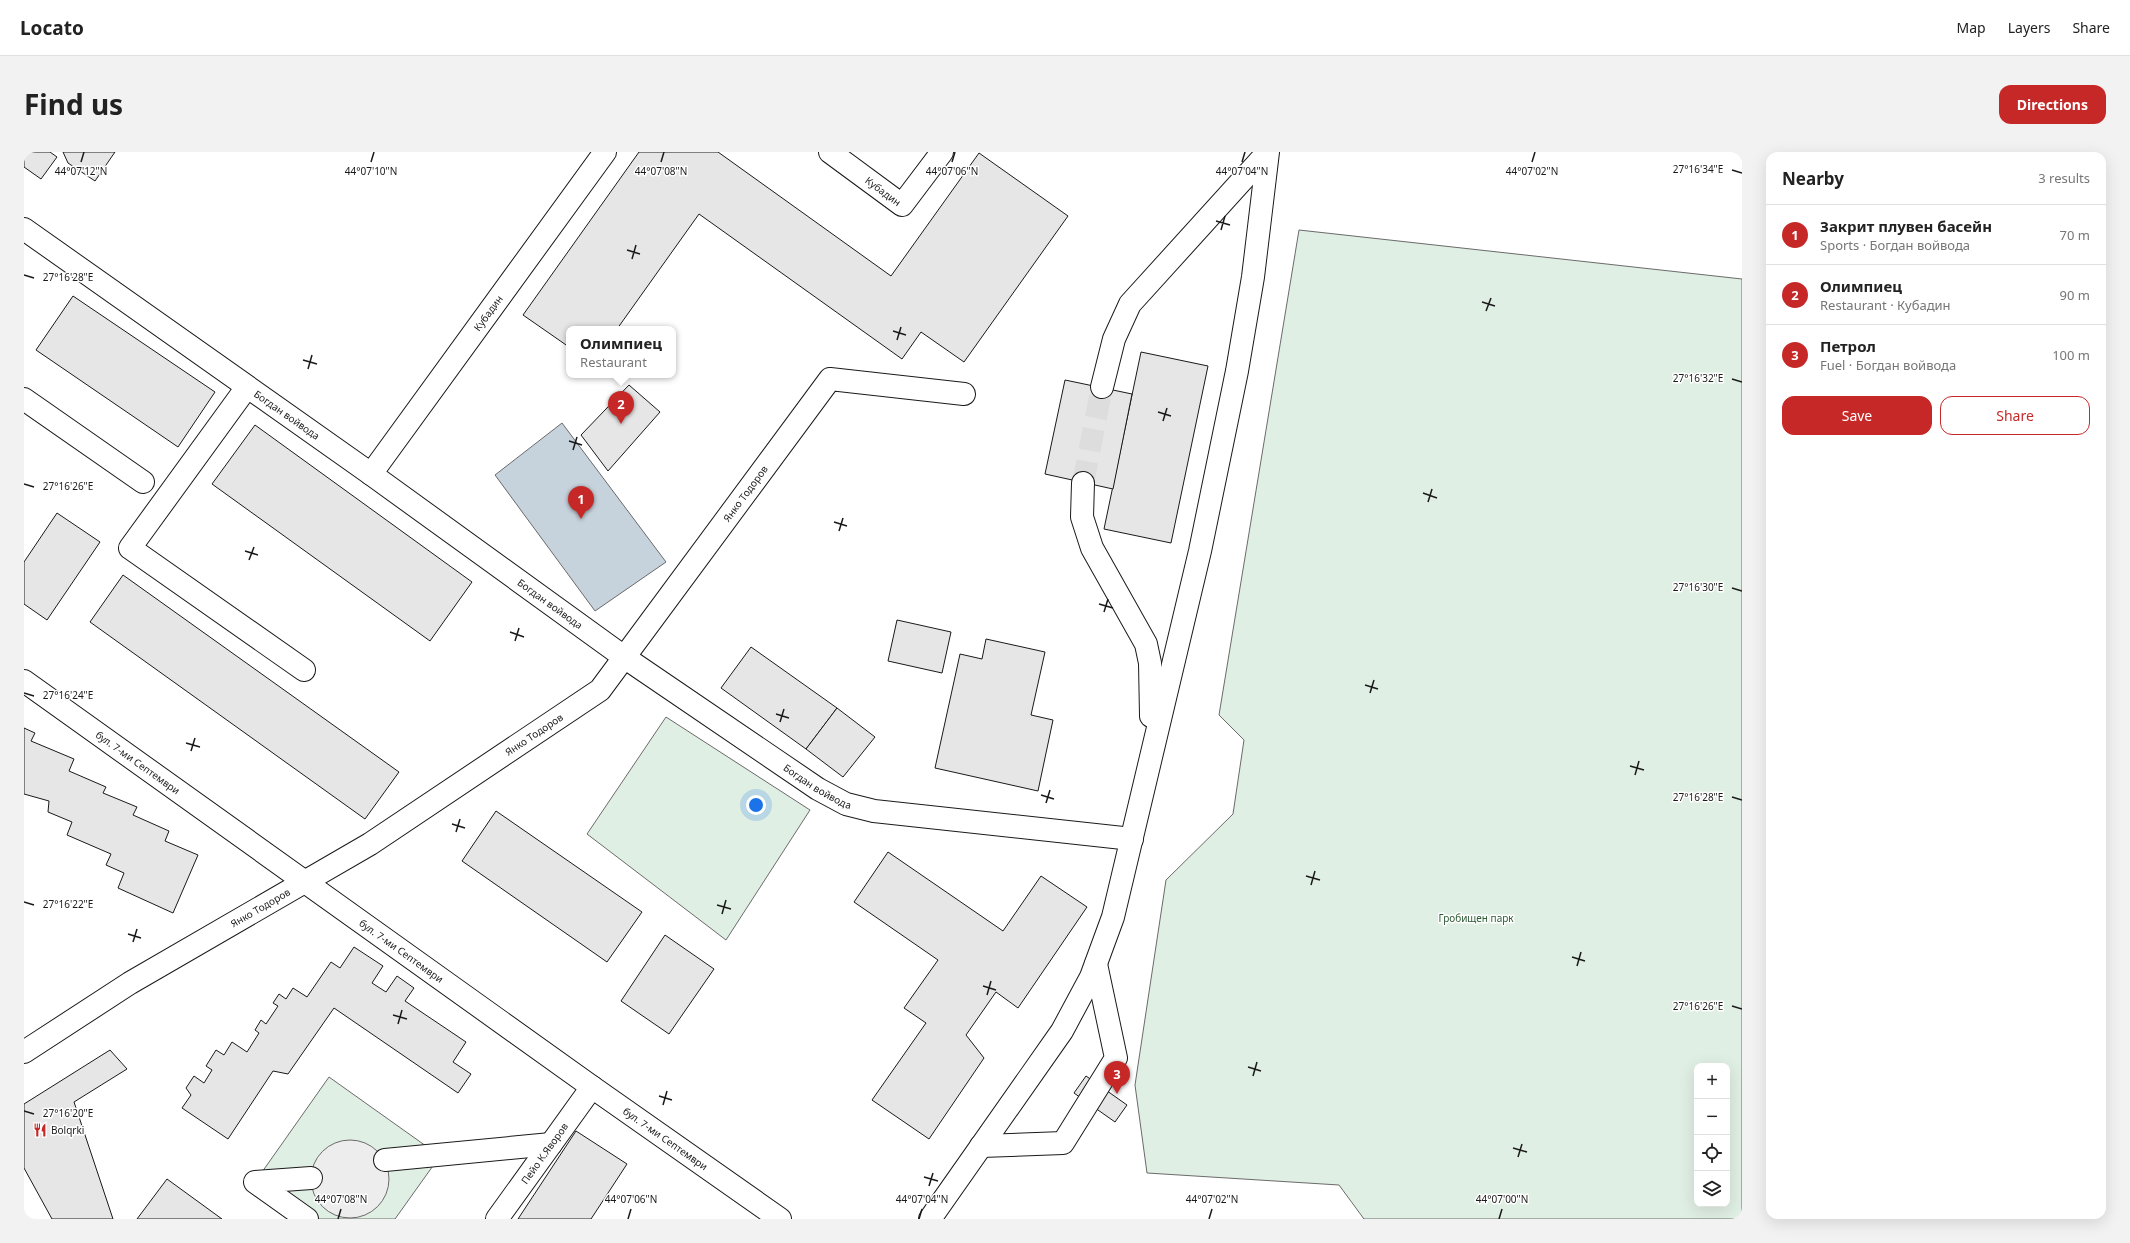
<!DOCTYPE html>
<html lang="en">
<head>
<meta charset="utf-8">
<style>
	body { margin:0; font-family:"Noto Sans",sans-serif; background:#f2f2f2; color:#222 }
	.controls { position:absolute; right:12px; bottom:12px; display:grid; overflow:hidden; border-radius:8px; box-shadow:0 4px 16px #0002 }
	.controls button { width:36px; height:36px; display:grid; place-items:center; padding:0; border:0; border-bottom:1px solid #e0e0e0; background:#fff; color:#222; font:20px sans-serif }
	.you { position:absolute; left:732px; top:653px; width:14px; height:14px; margin:-10px; border:3px solid #fff; border-radius:50%; background:#1a73e8; box-shadow:0 0 0 6px #1a73e833 }
	.badge { display:grid; place-items:center; width:26px; height:26px; border-radius:50%; background:#c62828; color:#fff; font-size:13px; font-weight:700 }
	.pin { position:absolute; translate:-50% -33px; filter:drop-shadow(0 1px 2px #0008) }
	.pin::after { content:''; position:absolute; top:21px; width:14px; height:12px; background:inherit; clip-path:polygon(0 0,100% 0,50% 100%) }
	.popup { position:absolute; left:542px; top:174px; width:110px; height:52px; box-sizing:border-box; display:grid; place-content:center; border-radius:8px; background:#fff; filter:drop-shadow(0 1px 3px #0005); font-size:13px; white-space:nowrap; color:#767676 }
	.popup b { font-size:15px; color:#222 }
	.popup::after { content:''; position:absolute; left:50%; top:100%; margin-left:-8px; border:8px solid transparent; border-top-color:#fff }
	.list { margin:0; padding:0; list-style:none }
	h2 { display:flex; justify-content:space-between; align-items:center; height:52px; margin:0; padding:0 16px; font-size:17px }
	h2 small { font-size:13px; font-weight:400; color:#767676 }
	.list li { display:grid; grid-template-columns:26px 1fr auto; gap:12px; align-items:center; box-sizing:border-box; height:60px; padding:0 16px; border-top:1px solid #e0e0e0 }
	.list b { display:block; font-size:15px; white-space:nowrap }
	.list p { margin:0; font-size:13px; white-space:nowrap; color:#767676 }
	.list em { font-size:13px; font-style:normal; color:#767676 }
	.actions { display:flex; gap:8px; padding:12px 16px }
	.actions a { flex:1; padding:9px 0; border:1px solid #c62828; border-radius:12px; text-align:center; font-size:14px; color:#c62828 }
	.actions .main { background:#c62828; color:#fff }
	.icon { flex:none; width:22px; height:22px; fill:none; stroke:currentColor; stroke-width:2; stroke-linecap:round; stroke-linejoin:round }
	.map { position:relative; flex:none; width:1718px; height:1067px; overflow:hidden; border-radius:12px }
	header { display:flex; align-items:center; gap:24px; box-sizing:border-box; height:56px; padding:0 20px; background:#fff; border-bottom:1px solid #e0e0e0 }
	header strong { font-size:19px }
	nav { display:flex; gap:22px; margin-inline-start:auto; font-size:14px }
	.intro { display:flex; align-items:center; justify-content:space-between; box-sizing:border-box; height:96px; padding:0 24px }
	h1 { margin:0; font-size:28px }
	.button { padding:10px 18px; border-radius:12px; background:#c62828; color:#fff; font-size:14px; font-weight:700 }
	main { display:flex; gap:24px; padding:0 24px }
	aside { flex:1; background:#fff; border-radius:12px; box-shadow:0 4px 16px #0002 }
	.map>svg:first-child { display:block }
	.green { fill:#e0efe3; stroke:#6a6a6a; fill-rule:evenodd }
	.parking { fill:#ededed; stroke:#6a6a6a }
	.water { fill:#c6d2dc; stroke:#6a6a6a }
	.building { fill:#e6e6e6; stroke:#1a1a1a }
	.lines { fill:none; stroke-linecap:round; stroke-linejoin:round }
	.major-tunnel { stroke:#ddd; stroke-width:22; stroke-dasharray:22 11; stroke-linecap:butt }
	.minor-casing { stroke:#1a1a1a; stroke-width:24 }
	.major-casing { stroke:#1a1a1a; stroke-width:24 }
	.minor { stroke:#fff; stroke-width:22 }
	.major { stroke:#fff; stroke-width:22 }
	.ticks { fill:none; stroke:#1a1a1a; stroke-width:1.5 }
	.labels { text-anchor:middle; dominant-baseline:central; stroke-width:3; stroke-linejoin:round; paint-order:stroke }
	.street-label { font-size:10px; fill:#1a1a1a; stroke:#fff }
	.park-label { font-size:10px; fill:#2b5a34; stroke:#fff }
	.poi-label { font-size:10px; fill:#1a1a1a; stroke:#fff; text-anchor:start }
	.ticks-label { font-size:10px; text-anchor:middle; fill:#1a1a1a; stroke:#fff; stroke-width:3; stroke-linejoin:round; paint-order:stroke }
</style>
</head>
<body>
<header>
<strong>Locato</strong>
<nav><a>Map</a><a>Layers</a><a>Share</a></nav>
</header>
<div class="intro"><h1>Find us</h1><a class="button">Directions</a></div>
<main>
<div class="map">
<svg width="1718" height="1067" viewBox="0 0 1718 1067">
	<rect width="100%" height="100%" fill="#fff"/>
	<!-- green -->
	<g class="green">
		<path d="M 1275,78 L 1718,127 L 1718,1067 L 1340,1067 L 1315,1033 L 1123,1021 L 1111,933 L 1142,728 L 1209,662 L 1220,588 L 1195,563 ZM 1673,914 L 1703,914 L 1703,1052 L 1673,1052 Z"/>
		<path d="M 642,565 L 786,658 L 702,788 L 563,682 Z"/>
		<path d="M 305,925 L 416,1004 L 371,1067 L 283,1067 L 231,1030 Z"/>
	</g>
	<!-- parking -->
	<circle class="parking" cx="326" cy="1027" r="39"/>
	<!-- water -->
	<path class="water" d="M 538,271 L 642,410 L 571,459 L 471,323 Z"/>
	<!-- building -->
	<g class="building">
		<path d="M 0,0 L 26,0 L 33,5 L 17,27 L 0,15 Z"/>
		<path d="M 39,0 L 91,0 L 71,29 L 44,11 Z"/>
		<path d="M 615,0 L 694,0 L 867,124 L 955,1 L 1044,64 L 940,210 L 897,180 L 878,207 L 675,62 L 593,177 L 545,177 L 545,195 L 499,163 Z"/>
		<path d="M 49,144 L 191,240 L 154,295 L 12,198 Z"/>
		<path d="M 1117,200 L 1184,214 L 1147,391 L 1080,377 Z"/>
		<path d="M 1041,228 L 1108,242 L 1089,337 L 1021,322 Z"/>
		<path d="M 605,233 L 636,260 L 584,319 L 557,283 Z"/>
		<path d="M 231,273 L 448,430 L 406,489 L 188,332 Z"/>
		<path d="M 33,361 L 76,390 L 23,468 L 0,452 L 0,410 Z"/>
		<path d="M 99,423 L 375,620 L 341,667 L 66,470 Z"/>
		<path d="M 873,468 L 927,480 L 918,521 L 864,509 Z"/>
		<path d="M 962,487 L 1021,500 L 1007,563 L 1029,568 L 1014,639 L 911,616 L 936,502 L 958,507 Z"/>
		<path d="M 727,495 L 813,556 L 782,597 L 697,536 Z"/>
		<path d="M 813,556 L 851,585 L 819,625 L 782,597 Z"/>
		<path d="M 0,576 L 11,581 L 7,589 L 50,607 L 45,619 L 82,635 L 79,641 L 113,655 L 109,663 L 145,679 L 141,689 L 174,703 L 149,761 L 94,736 L 100,721 L 82,713 L 87,702 L 43,683 L 48,670 L 24,660 L 25,649 L 0,642 Z"/>
		<path d="M 472,659 L 618,760 L 583,810 L 438,709 Z"/>
		<path d="M 864,700 L 979,779 L 1017,724 L 1063,755 L 994,856 L 972,840 L 942,883 L 960,906 L 905,987 L 848,948 L 902,871 L 880,856 L 914,808 L 830,750 Z"/>
		<path d="M 641,783 L 690,817 L 645,882 L 597,849 Z"/>
		<path d="M 330,795 L 359,814 L 348,831 L 362,840 L 373,824 L 390,836 L 381,849 L 442,890 L 429,910 L 447,922 L 434,941 L 310,856 L 264,922 L 249,919 L 204,987 L 158,956 L 167,943 L 162,936 L 170,924 L 180,931 L 188,918 L 182,914 L 192,898 L 200,903 L 208,890 L 223,900 L 235,881 L 231,878 L 237,868 L 242,872 L 254,854 L 249,851 L 255,842 L 262,847 L 269,836 L 283,845 L 307,810 L 316,816 Z"/>
		<path d="M 86,898 L 103,917 L 50,950 L 89,1067 L 28,1067 L 0,1016 L 0,952 Z"/>
		<path d="M 1062,924 L 1103,953 L 1091,970 L 1050,941 Z"/>
		<path d="M 552,979 L 603,1012 L 567,1067 L 494,1067 Z"/>
		<path d="M 143,1027 L 198,1067 L 113,1067 Z"/>
	</g>
	<g class="lines">
		<!-- major-tunnel -->
		<path class="major-tunnel" d="M 1059,331 L 1078,235"/>
		<!-- minor casing -->
		<g class="minor-casing">
			<g id="minor">
				<path id="s1" d="M 806,0 L 878,53 L 918,0"/>
				<path id="s2" d="M 0,77 L 347,322 L 600,505 L 794,637 L 822,652 L 850,659 L 1108,687"/>
				<path d="M 223,235 L 106,396 L 280,518"/>
				<path d="M 0,247 L 119,330"/>
				<path id="s3" d="M 347,322 L 581,0"/>
				<path id="s4" d="M 0,529 L 568,935 L 756,1067"/>
				<path id="s5" d="M 0,900 L 106,831 L 346,692 L 576,538 L 806,227 L 940,242"/>
				<path d="M 957,994 L 1039,991 L 1092,906 L 1072,812"/>
				<path d="M 361,1008 L 527,992"/>
				<path d="M 283,1067 L 231,1030 L 287,1026"/>
				<path id="s6" d="M 473,1067 L 568,935"/>
			</g>
		</g>
		<!-- major casing -->
		<g class="major-casing">
			<g id="major">
				<path d="M 1078,235 L 1090,187 L 1106,152 L 1243,1"/>
				<path d="M 1059,331 L 1058,365 L 1068,396 L 1122,492 L 1126,511 L 1127,564"/>
				<path d="M 906,1067 L 1038,879 L 1067,825 L 1089,765 L 1176,399 L 1213,219 L 1229,125 L 1244,0"/>
			</g>
		</g>
		<!-- minor -->
		<use href="#minor" class="minor"/>
		<!-- major -->
		<use href="#major" class="major"/>
	</g>
	<!-- ticks -->
	<path class="ticks" d="M 57,10 L 60,0M 347,10 L 350,0M 637,10 L 640,0M 928,10 L 931,0M 1218,10 L 1221,0M 1508,10 L 1511,0M 1708,18 L 1718,21M 1192,69 L 1206,73M 1197,78 L 1201,64M 603,98 L 616,102M 608,107 L 612,93M 0,123 L 10,126M 1458,150 L 1471,154M 1462,159 L 1467,146M 869,179 L 882,183M 873,188 L 877,175M 279,208 L 293,212M 284,217 L 288,203M 1708,227 L 1718,230M 1134,260 L 1147,264M 1139,269 L 1143,256M 545,289 L 558,293M 549,298 L 553,285M 0,332 L 10,335M 1399,341 L 1413,346M 1404,350 L 1408,337M 810,370 L 823,374M 815,379 L 819,366M 221,399 L 234,403M 225,408 L 230,395M 1708,436 L 1718,439M 1075,452 L 1089,456M 1080,460 L 1084,447M 486,480 L 500,485M 491,489 L 495,476M 1341,533 L 1354,537M 0,541 L 10,544M 1346,541 L 1350,528M 752,562 L 765,566M 756,570 L 760,557M 162,591 L 176,595M 167,599 L 171,586M 1606,614 L 1620,618M 1611,623 L 1615,609M 1017,643 L 1030,647M 1708,645 L 1718,648M 1022,651 L 1026,638M 428,672 L 441,676M 432,680 L 436,667M 1282,724 L 1296,728M 1287,733 L 1291,719M 0,750 L 10,753M 693,753 L 707,757M 698,762 L 702,748M 104,782 L 117,786M 109,790 L 113,777M 1548,805 L 1561,809M 1553,814 L 1557,800M 959,834 L 972,838M 963,843 L 967,829M 1708,854 L 1718,857M 369,863 L 383,867M 374,872 L 378,858M 1224,915 L 1237,919M 1229,924 L 1233,910M 635,944 L 648,948M 639,953 L 643,939M 0,959 L 10,962M 1489,996 L 1503,1000M 1494,1005 L 1498,992M 900,1025 L 914,1029M 905,1034 L 909,1021M 314,1067 L 317,1057M 604,1067 L 607,1057M 895,1067 L 898,1057M 1185,1067 L 1188,1057M 1475,1067 L 1478,1057"/>
	<!-- icons -->
	<defs>
		<g id="restaurant-bare" transform="scale(1.08)"><path d="M-5-6h1v4h1v-4h1v4h1v-4h1v5L-1.5 .5V6h-2V.5L-5-1ZM5-6V6H3V1.5H1.5Q1.5-4 5-6Z" fill="#c62828" stroke="#fff" stroke-width="2.5" paint-order="stroke"/></g>
	</defs>
	<g fill-rule="evenodd">
		<use href="#restaurant-bare" x="16" y="978"/>
	</g>
	<g class="labels">
		<!-- street labels -->
		<g class="street-label">
			<text stroke="none"><textPath href="#s1" startOffset="66">Кубадин</textPath></text>
			<text stroke="none"><textPath href="#s3" startOffset="199">Кубадин</textPath></text>
			<text stroke="none"><textPath href="#s2" startOffset="322">Богдан войвода</textPath></text>
			<text stroke="none"><textPath href="#s5" startOffset="925">Янко Тодоров</textPath></text>
			<text stroke="none"><textPath href="#s2" startOffset="646">Богдан войвода</textPath></text>
			<text stroke="none"><textPath href="#s5" startOffset="601">Янко Тодоров</textPath></text>
			<text stroke="none"><textPath href="#s4" startOffset="140">бул. 7-ми Септември</textPath></text>
			<text stroke="none"><textPath href="#s2" startOffset="970">Богдан войвода</textPath></text>
			<text stroke="none"><textPath href="#s5" startOffset="277">Янко Тодоров</textPath></text>
			<text stroke="none"><textPath href="#s4" startOffset="464">бул. 7-ми Септември</textPath></text>
			<text stroke="none"><textPath href="#s4" startOffset="788">бул. 7-ми Септември</textPath></text>
			<text stroke="none"><textPath href="#s6" startOffset="81">Пейо К.Яворов</textPath></text>
		</g>
		<!-- park labels -->
		<g class="park-label">
			<text x="1452" y="766">Гробищен парк</text>
		</g>
		<!-- poi labels -->
		<g class="poi-label">
			<text x="27" y="978">Bolqrki</text>
		</g>
	</g>
	<g class="ticks-label">
		<text x="1674" y="21">27°16'34"E</text>
		<text x="57" y="23">44°07'12"N</text>
		<text x="347" y="23">44°07'10"N</text>
		<text x="637" y="23">44°07'08"N</text>
		<text x="928" y="23">44°07'06"N</text>
		<text x="1218" y="23">44°07'04"N</text>
		<text x="1508" y="23">44°07'02"N</text>
		<text x="44" y="129">27°16'28"E</text>
		<text x="1674" y="230">27°16'32"E</text>
		<text x="44" y="338">27°16'26"E</text>
		<text x="1674" y="439">27°16'30"E</text>
		<text x="44" y="547">27°16'24"E</text>
		<text x="1674" y="649">27°16'28"E</text>
		<text x="44" y="756">27°16'22"E</text>
		<text x="1674" y="858">27°16'26"E</text>
		<text x="44" y="965">27°16'20"E</text>
		<text x="317" y="1051">44°07'08"N</text>
		<text x="607" y="1051">44°07'06"N</text>
		<text x="898" y="1051">44°07'04"N</text>
		<text x="1188" y="1051">44°07'02"N</text>
		<text x="1478" y="1051">44°07'00"N</text>
	</g>
</svg>
<div class="controls">
<button>+</button>
<button>−</button>
<button><svg class="icon" aria-label="locate" viewBox="0 0 24 24"><circle cx="12" cy="12" r="6"/><path d="M12 2v4M12 18v4M2 12h4M18 12h4"/></svg></button>
<button><svg class="icon" aria-label="layers" viewBox="0 0 24 24"><path d="M12 4l9 5-9 5-9-5zM3 14l9 5 9-5"/></svg></button>
</div>
<div class="you"></div>
<div class="pin badge" style="left:557px;top:367px">1</div>
<div class="pin badge" style="left:597px;top:272px">2</div>
<div class="popup"><b>Олимпиец</b>Restaurant</div>
<div class="pin badge" style="left:1093px;top:942px">3</div>
</div>
<aside>
<h2>Nearby<small>3 results</small></h2>
<ul class="list">
<li><span class="badge">1</span><div><b>Закрит плувен басейн</b><p>Sports · Богдан войвода</p></div><em>70 m</em></li>
<li><span class="badge">2</span><div><b>Олимпиец</b><p>Restaurant · Кубадин</p></div><em>90 m</em></li>
<li><span class="badge">3</span><div><b>Петрол</b><p>Fuel · Богдан войвода</p></div><em>100 m</em></li>
</ul>
<div class="actions"><a class="main">Save</a><a>Share</a></div>
</aside>
</main>
</body>
</html>
